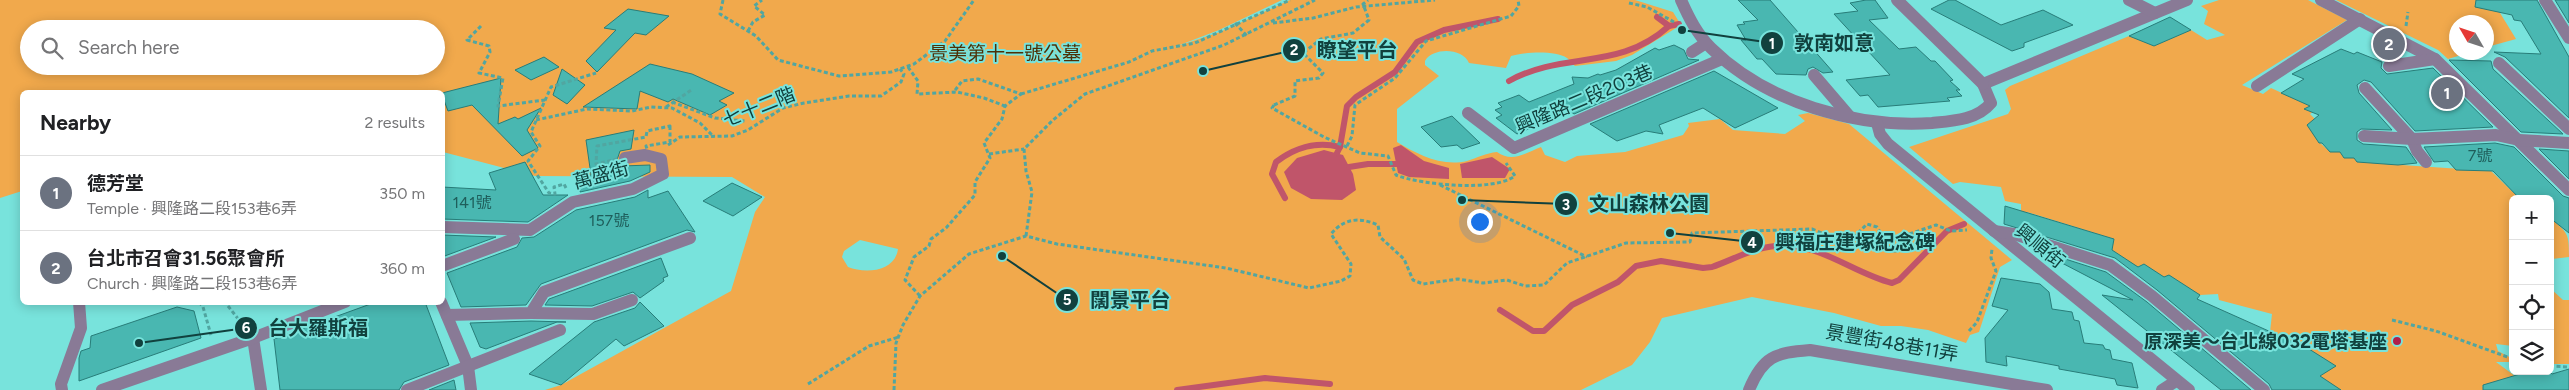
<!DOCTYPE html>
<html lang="en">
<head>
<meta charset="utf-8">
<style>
	body { margin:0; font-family:Figtree,"Noto Sans TC",sans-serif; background:#f2f2f2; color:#202124 }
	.controls { position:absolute; right:15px; bottom:15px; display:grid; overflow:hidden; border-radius:8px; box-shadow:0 2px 12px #0003 }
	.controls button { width:45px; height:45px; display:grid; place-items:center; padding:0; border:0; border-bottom:1px solid #e0e0e0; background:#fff; color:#202124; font:25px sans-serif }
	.compass { position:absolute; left:2449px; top:15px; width:45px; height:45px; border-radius:50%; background:#fff; box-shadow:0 2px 12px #0003; rotate:309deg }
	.you { position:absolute; left:1479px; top:221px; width:18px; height:18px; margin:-12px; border:4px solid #fff; border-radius:50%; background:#1a73e8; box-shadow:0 0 0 8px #1a73e833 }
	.badge { display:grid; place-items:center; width:32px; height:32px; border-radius:50%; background:#d93025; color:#fff; font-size:16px; font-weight:700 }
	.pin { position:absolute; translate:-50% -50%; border:2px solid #fff; box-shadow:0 1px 5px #0006 }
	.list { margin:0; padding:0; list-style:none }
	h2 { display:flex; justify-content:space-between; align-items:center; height:65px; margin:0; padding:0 20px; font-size:21px }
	h2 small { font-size:16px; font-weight:400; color:#757577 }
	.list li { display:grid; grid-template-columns:32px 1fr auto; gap:15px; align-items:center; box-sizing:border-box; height:75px; padding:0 20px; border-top:1px solid #e0e0e0 }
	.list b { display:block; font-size:19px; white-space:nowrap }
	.list p { margin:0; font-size:16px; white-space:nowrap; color:#757577 }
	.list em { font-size:16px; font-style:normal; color:#757577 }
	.icon { flex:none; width:28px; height:28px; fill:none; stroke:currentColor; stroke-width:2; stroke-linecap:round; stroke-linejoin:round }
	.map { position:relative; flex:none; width:2569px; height:390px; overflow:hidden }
	.search { position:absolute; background:#fff; box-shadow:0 2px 12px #0003; left:20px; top:20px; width:425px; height:55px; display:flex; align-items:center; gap:12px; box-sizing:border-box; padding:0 18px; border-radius:28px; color:#757577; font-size:19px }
	.panel { position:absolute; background:#fff; box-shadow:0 2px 12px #0003; left:20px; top:90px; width:425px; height:215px; border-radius:8px }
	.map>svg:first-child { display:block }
	.green { fill:#f1a94c; fill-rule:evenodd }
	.water { fill:#c0556a }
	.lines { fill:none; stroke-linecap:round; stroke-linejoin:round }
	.stream { stroke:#c0556a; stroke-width:6 }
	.building { fill:#49b7b1; stroke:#287d79 }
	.path { stroke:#51a6a1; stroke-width:3; stroke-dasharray:4 2.5; stroke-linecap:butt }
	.minor { stroke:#897a96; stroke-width:12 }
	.path-bridge { stroke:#51a6a1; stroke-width:3; stroke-dasharray:4 2.5; stroke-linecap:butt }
	.poi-dot { fill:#b01e4a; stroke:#78e3dc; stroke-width:2 }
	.labels { text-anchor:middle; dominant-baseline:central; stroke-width:4; stroke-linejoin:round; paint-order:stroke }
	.number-label { font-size:16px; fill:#1f5e5b }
	.park-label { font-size:19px; fill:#4d3006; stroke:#78e3dc }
	.street-label { font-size:19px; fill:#11413e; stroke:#78e3dc }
	.poi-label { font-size:19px; font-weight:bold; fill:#11413e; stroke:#78e3dc; text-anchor:end }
	.leader { fill:none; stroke:#11413e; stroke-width:2 }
	.callout-dot { fill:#11413e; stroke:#78e3dc; stroke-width:2 }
	.mark-label { font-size:15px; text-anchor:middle; font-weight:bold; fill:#fff }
	.callout-label { font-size:20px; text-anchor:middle; font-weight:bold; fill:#11413e; stroke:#78e3dc; stroke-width:4; stroke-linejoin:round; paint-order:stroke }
</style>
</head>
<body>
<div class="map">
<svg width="2569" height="390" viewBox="0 0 2569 390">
	<rect width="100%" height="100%" fill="#78e3dc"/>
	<!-- green -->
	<g class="green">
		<path d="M 0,0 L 1282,0 L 1219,30 L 1172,48 L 1220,32 L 1290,0 L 1635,0 L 1673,12 L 1681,25 L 1632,55 L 1616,61 L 1575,66 C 1572,64 1570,60 1567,58 C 1555,50 1525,52 1511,56 L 1506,68 L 1469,63 C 1463,48 1433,47 1425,61 L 1425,65 L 1439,76 L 1397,109 L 1397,142 C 1417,154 1441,167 1467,161 C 1477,158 1486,153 1497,152 C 1512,163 1526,153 1541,147 L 1545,155 L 1565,162 L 1577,156 L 1625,152 L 1683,135 L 1689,126 L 1688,123 L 1720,119 L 1733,130 L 1785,134 L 1805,121 L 1798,115 L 1808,113 L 1849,124 L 2012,260 L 2000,267 L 1979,332 L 1970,335 L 1966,343 L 1928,330 L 1901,326 L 1881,326 L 1834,313 L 1752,297 L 1662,318 L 1650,342 L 1632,365 L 1581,390 L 545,390 L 561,385 L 731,291 L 755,212 L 765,197 L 732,177 L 535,176 L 443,152 L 442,92 L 22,92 L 22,191 L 0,198 ZM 29,29 L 436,29 L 436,66 L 29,66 ZM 860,240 L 898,249 C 895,272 865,274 848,267 L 842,257 L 844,251 Z"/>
		<path d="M 2219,0 L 2308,0 L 2347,20 L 2242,85 L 2263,94 L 2271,88 L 2310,106 L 2305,109 L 2313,112 L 2310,114 L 2315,119 L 2317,140 L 2330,152 L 2340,152 L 2344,158 L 2354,158 L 2357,162 L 2491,171 L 2520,199 L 2513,199 L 2513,346 L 2496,344 L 2498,351 L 2513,359 L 2513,362 L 2496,362 L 2515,376 L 2482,386 L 2486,390 L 2338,390 L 2320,376 L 2335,366 L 2270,332 L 2272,314 L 2219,300 L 2218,294 L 2200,295 L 2169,275 L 2164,277 L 2144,264 L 2134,268 L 2133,264 L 2112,250 L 2114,239 L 2027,212 L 2025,217 L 2021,216 L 2021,204 L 2005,201 L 2001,187 L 1960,182 L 1953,184 L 1909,147 L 2008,114 L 2011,109 L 2005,90 L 2010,86 L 2129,36 L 2154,46 L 2191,30 L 2207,40 L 2225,35 L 2204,24 L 2208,11 L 2201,6 Z"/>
		<path d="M 2336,0 L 2486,0 L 2497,8 L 2516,39 L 2487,47 L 2486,22 L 2456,22 L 2456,52 L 2468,53 L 2448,59 L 2438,50 Z"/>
		<path d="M 2550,218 C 2568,233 2569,233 2569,257 L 2552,259 L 2550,264 Z"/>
		<path d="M 2550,288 L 2563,300 L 2569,300 L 2569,364 L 2550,364 Z"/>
	</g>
	<!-- water -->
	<g class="water">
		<path d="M 1401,145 L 1424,161 L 1449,168 L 1449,179 L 1409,177 L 1398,173 L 1393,148 Z"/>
		<path d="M 1324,150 L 1343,155 L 1353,174 L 1356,190 L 1342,200 L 1311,199 L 1291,188 L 1284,172 L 1297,158 Z"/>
		<path d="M 1492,157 L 1510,169 L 1505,178 L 1462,178 L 1460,164 Z"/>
	</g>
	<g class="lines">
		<!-- stream -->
		<g class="stream">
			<path d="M 1657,17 L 1669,26 L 1679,24"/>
			<path d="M 1509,81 C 1565,50 1618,72 1669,26"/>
			<path d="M 1340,147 L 1347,106 L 1356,97 L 1395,72 L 1417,42 L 1444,30 L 1498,19"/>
			<path d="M 1349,167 L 1368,164 L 1397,164"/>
			<path d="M 1285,198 L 1272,174 L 1276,162 C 1296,147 1316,141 1340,147 L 1337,153"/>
			<path d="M 1500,310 L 1533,331 L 1544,331 L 1572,305 L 1618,282 L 1636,266 L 1661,261 L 1703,268 L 1712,267 C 1732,260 1753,248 1775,246 C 1818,241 1852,273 1892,283 L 1899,280 L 1947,231 L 1964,224"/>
			<path d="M 1177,390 L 1265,378 L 1330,384"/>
		</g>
	</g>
	<!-- building -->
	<g class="building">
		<path d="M 1738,0 L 1770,0 L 1833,72 L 1823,73 L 1813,67 L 1808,69 L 1806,75 L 1776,74 L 1762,59 L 1757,59 L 1741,40 L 1746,40 L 1737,25 L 1745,24 L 1743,22 L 1758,20 Z"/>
		<path d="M 1866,0 L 1875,0 L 1888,18 L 1869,20 L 1899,49 L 1916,47 L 1931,61 L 1935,61 L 1953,80 L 1950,81 L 1960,90 L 1956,90 L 1962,96 L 1947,98 L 1950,101 L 1878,107 L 1868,95 L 1860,96 L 1846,80 L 1890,75 L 1834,14 L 1858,11 L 1850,3 Z"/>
		<path d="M 1949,0 L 1955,0 L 2001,25 L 2043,10 L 2073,25 L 2024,43 L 2024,47 L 2012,51 L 1931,9 Z"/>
		<path d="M 2476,0 L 2537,0 L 2569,57 L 2569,118 L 2505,57 L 2494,52 L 2541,54 L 2521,21 L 2514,20 L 2512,15 L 2475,7 Z"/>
		<path d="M 2555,0 L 2569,0 L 2569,23 Z"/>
		<path d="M 628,9 L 669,16 L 646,35 L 635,33 L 597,72 L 586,61 L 616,30 L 604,28 Z"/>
		<path d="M 2170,17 L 2191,30 L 2154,46 L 2129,36 Z"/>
		<path d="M 1674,45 L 1684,50 L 1688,59 L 1699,60 L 1574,114 L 1570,111 L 1517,134 L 1496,118 L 1502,115 L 1495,110 L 1502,107 L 1498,103 L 1519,95 L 1529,102 L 1574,84 L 1572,77 L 1588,78 L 1598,74 L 1600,75 L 1616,70 L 1655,48 L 1659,50 Z"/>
		<path d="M 2341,49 L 2354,54 L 2357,52 L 2382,62 L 2381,68 L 2387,74 L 2433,68 L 2493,127 L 2415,131 L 2371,82 L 2364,80 L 2357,85 L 2359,93 L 2392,130 L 2361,129 L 2357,132 L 2357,140 L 2363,144 L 2406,147 L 2417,163 L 2398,165 L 2357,162 L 2354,158 L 2344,158 L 2340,152 L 2330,152 L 2322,143 L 2319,143 L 2307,125 L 2319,115 L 2304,109 L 2310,106 L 2281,93 L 2304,79 L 2292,74 Z"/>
		<path d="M 544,57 L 559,67 L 531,80 L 515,70 Z"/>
		<path d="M 2449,60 L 2491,61 L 2493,69 L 2563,134 L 2521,132 Z"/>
		<path d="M 650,64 L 692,74 L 734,93 L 719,101 L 727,105 L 710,115 L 673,99 L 668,102 L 640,91 L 637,109 L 583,107 Z"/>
		<path d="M 562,69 L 585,85 L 567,104 L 553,95 Z"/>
		<path d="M 1714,71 L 1778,108 L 1735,128 L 1703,108 L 1659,125 L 1663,134 L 1646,131 L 1617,141 L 1590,124 Z"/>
		<path d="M 501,78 L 498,124 L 515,117 L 518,119 L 541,108 L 527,130 L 538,148 L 522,156 L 472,105 L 448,111 L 442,95 L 442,93 Z"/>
		<path d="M 1452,116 L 1480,143 L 1462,149 L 1457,145 L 1441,147 L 1421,127 Z"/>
		<path d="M 634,130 L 631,149 L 620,151 L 617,160 L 622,166 L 650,165 L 650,172 L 630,181 L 580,192 L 582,177 L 591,175 L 586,140 Z"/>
		<path d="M 2495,143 L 2514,147 L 2563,196 L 2569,198 L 2569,233 L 2550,218 L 2550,199 L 2520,199 L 2493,171 L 2456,170 L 2448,161 L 2434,162 L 2424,147 Z"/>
		<path d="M 2539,149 L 2569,151 L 2569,179 Z"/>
		<path d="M 525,162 L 543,195 L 568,195 L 528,222 L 442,219 L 442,187 L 496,190 L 489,173 Z"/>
		<path d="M 732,183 L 762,197 L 733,216 L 703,201 Z"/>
		<path d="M 648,190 L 648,198 L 668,191 L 695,232 L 687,230 L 541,284 L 526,305 L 461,307 L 447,273 L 517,247 L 522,238 L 534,237 L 576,210 L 635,197 Z"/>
		<path d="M 2005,206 L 2114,239 L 2112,250 L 2138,267 L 2144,264 L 2164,277 L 2169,275 L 2200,295 L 2197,299 L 2309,349 L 2336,366 L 2320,376 L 2341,390 L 2272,390 L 2269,384 L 2157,290 L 2115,258 L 2004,224 Z"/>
		<path d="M 442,235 L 496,237 L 442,257 Z"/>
		<path d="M 2037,250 L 2106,272 L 2147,302 L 2251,390 L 2221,390 L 2102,295 L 2133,300 Z"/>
		<path d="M 661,258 L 668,276 L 663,278 L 664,281 L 640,298 L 633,292 L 592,306 L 545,305 L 549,299 Z"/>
		<path d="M 2001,278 L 2040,284 L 2049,292 L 2052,309 L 2072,312 L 2074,320 L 2079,321 L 2084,343 L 2103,345 L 2105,349 L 2110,350 L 2112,359 L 2132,363 L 2138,388 L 2117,385 L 2115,379 L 2059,369 L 2059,366 L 2006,356 L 2007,366 L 1986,362 L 1985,338 L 2008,310 L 1992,306 Z"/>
		<path d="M 376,302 L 425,302 L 449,365 L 404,382 L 399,390 L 280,390 L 274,339 Z"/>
		<path d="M 640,302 L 664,326 L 624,346 L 616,339 L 561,385 L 529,374 L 594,322 L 635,308 Z"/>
		<path d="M 177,307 L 194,311 L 201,338 L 79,381 L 79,358 L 81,351 L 90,348 L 91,336 Z"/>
		<path d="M 531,321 L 566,322 L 557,322 L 486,349 L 480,347 L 470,323 Z"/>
		<path d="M 2569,369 L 2569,390 L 2483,390 L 2483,385 L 2530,371 L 2533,374 L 2549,371 L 2552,374 Z"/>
		<path d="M 454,380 L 456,390 L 429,390 Z"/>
	</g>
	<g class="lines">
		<!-- path -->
		<g class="path">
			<path d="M 723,0 L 720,14 L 756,36 L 778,60 L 839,76 L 891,72 L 914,64 L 945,41 L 974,0"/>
			<path d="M 1629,3 L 1647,7 L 1674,22"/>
			<path d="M 1235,23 L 1247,36"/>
			<path d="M 1273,23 L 1313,18 L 1356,7 L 1435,0"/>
			<path d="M 481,26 L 467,40 L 489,46 L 490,52 L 479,73 L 503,78 L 498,106 L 545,100"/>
			<path d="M 2406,26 L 2408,12"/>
			<path d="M 748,31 L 753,22 L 765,15 L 754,6 L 762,0"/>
			<path d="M 908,67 L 918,81 L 917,94 L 957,92 L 984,98 L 1005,106"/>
			<path d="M 1021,94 L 1129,62 L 1152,51 L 1195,43 L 1290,0"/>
			<path d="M 672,102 L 715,118 L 745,121"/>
			<path d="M 1274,105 L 1272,108 L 1324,137 L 1360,153 L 1388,156 L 1396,175 C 1421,185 1494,192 1515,176 L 1506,163"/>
			<path d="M 666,107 L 693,89"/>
			<path d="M 536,120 L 587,109 L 632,111 L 651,107 L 672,108 L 700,123 L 714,137"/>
			<path d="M 670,126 L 670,142 L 646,146 L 648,152 L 596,164 L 597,146 L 646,137 L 647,131 Z"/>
			<path d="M 668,145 L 680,137 L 732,136 L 748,130 L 783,108 L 804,103 L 849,96 L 881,96 L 901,82 L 904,74 L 900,69"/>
			<path d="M 1347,146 L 1352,136 L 1355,105 L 1395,78 L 1426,41 L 1511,16 L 1519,6 L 1518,0"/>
			<path d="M 989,154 L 1024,149"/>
			<path d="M 1440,185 L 1587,257"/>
			<path d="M 566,188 L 564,184 L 554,187 L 555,194 L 549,193 L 528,161 L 540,146 L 531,132 L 551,87 L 596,73"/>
			<path d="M 1026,236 L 1032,192 L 1026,171 L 1024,149 L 1053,120 L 1085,94 L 1224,45 L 1315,0"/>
			<path d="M 920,296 L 905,280 L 914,257 L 929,246 L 931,239 L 946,228 L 975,195 L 975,182 L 990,158 L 984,143 L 1002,119 L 1005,106 L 1021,94 L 978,79 L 962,81 L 953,93"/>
			<path d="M 199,302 L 203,307 L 211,335"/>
			<path d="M 228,306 L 243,325"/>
			<path d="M 2392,320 L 2436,331 L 2513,359"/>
			<path d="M 1969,331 L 1977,322 L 1996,271 L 1991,258 L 1992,249"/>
			<path d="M 2550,366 L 2569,367"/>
			<path d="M 808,384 L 869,346 L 899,337"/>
			<path d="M 894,390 L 896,343 L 903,325 L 920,296 L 969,254 L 1026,236 L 1057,244 L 1226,268 L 1309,288 L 1341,281 L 1350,276 L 1351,264 L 1331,234 C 1344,218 1360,217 1378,225 L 1380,237 L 1404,259 L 1413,280 L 1423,284 L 1458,279 L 1483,283 L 1507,280 L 1525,286 L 1544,285 L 1567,263 L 1626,243 L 1690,242 L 1692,233 L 1812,229 L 1842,241 L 1850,241 L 1867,224 L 1877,227 L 1892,251 L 1898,251 L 1909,234 L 1936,225 L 1951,231 L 1967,230"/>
		</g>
		<!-- minor -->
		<g class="minor">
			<path d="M 1681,0 C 1689,18 1697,34 1711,48 C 1767,103 1856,128 1932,123 C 1953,121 1977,120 1991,103 L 1983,84 L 2187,0"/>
			<path d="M 1897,0 L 1983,84"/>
			<path d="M 2129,0 L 2155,13"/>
			<path d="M 2321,0 L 2435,59 L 2569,190"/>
			<path d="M 2545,0 L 2569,38"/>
			<path d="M 1692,52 L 1706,43"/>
			<path d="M 2499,63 L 2569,129"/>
			<path d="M 2389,66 L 2435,59"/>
			<path d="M 1814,75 L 1850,117"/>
			<path d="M 2257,86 L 2360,19"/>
			<path d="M 2365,88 L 2412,139 L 2417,151 L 2426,162"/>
			<path d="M 1468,113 L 1514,148 L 1722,59"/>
			<path d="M 1877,123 L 1880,134 L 1888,144 L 2189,390"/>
			<path d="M 2364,136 L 2412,139 L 2496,135 L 2519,140 L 2569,143"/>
			<path d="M 442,227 L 530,230 L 573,202 L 633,189 L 663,174 L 661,159 L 645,155 L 625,158"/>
			<path d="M 1994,231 L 2014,234 L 2110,265 L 2152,296 L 2264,390"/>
			<path d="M 442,266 L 514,239"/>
			<path d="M 441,302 L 468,366 L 471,390"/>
			<path d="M 531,313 L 593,314 L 632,300"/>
			<path d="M 447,315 L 531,313 L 544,292 L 690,238"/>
			<path d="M 253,338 L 261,390"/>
			<path d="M 62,390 L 61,384 L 81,328 L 79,302"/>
			<path d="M 102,390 L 253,338 L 345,302"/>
			<path d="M 407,390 L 560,330"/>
			<path d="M 1749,390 C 1763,356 1775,353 1810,350 L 2047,390"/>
			<path d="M 2162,390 L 2176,381"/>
		</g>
		<!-- path-bridge -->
		<path class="path-bridge" d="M 1274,105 L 1295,96 L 1295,81 L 1319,78 L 1323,73 L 1303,53 L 1321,39 L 1353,33 L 1369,20 L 1363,4 L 1368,0"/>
	</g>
	<!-- markers -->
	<circle class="poi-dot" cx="2397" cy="341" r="5"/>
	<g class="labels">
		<!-- number labels -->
		<g class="number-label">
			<text x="2480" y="155">7號</text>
			<text x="472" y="202">141號</text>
			<text x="609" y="220">157號</text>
		</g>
		<!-- park labels -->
		<g class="park-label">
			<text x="1005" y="53">景美第十一號公墓</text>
		</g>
		<!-- street labels -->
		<g class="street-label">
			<text transform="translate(1584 99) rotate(-23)">興隆路二段203巷</text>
			<text transform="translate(759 107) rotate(-22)">七十二階</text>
			<text transform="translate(601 175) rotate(-15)">萬盛街</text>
			<text transform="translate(2040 246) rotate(39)">興順街</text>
			<text transform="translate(1892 343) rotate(10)">景豐街48巷11弄</text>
		</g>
		<!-- poi labels -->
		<g class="poi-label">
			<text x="2387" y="341">原深美～台北線032電塔基座</text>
		</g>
	</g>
	<!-- callouts -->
	<path class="leader" d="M1682 30L1772 43M1203 71L1294 50M1462 200L1566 204M1670 233L1752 242M1002 256L1067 300M139 343L246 328"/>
	<g class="callout-dot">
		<circle cx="1682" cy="30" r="5"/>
		<circle cx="1203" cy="71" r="5"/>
		<circle cx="1462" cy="200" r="5"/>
		<circle cx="1670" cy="233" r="5"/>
		<circle cx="1002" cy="256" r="5"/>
		<circle cx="139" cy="343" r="5"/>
		<circle cx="1772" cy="43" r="12"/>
		<circle cx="1294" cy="50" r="12"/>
		<circle cx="1566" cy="204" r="12"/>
		<circle cx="1752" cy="242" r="12"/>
		<circle cx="1067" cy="300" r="12"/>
		<circle cx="246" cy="328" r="12"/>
	</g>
	<g class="mark-label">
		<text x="1772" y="49">1</text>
		<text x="1294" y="55">2</text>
		<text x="1566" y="210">3</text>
		<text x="1752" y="248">4</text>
		<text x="1067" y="305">5</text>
		<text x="246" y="333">6</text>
	</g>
	<g class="callout-label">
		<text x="1834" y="50">敦南如意</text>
		<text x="1357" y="57">瞭望平台</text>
		<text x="1649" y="211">文山森林公園</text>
		<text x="1855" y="249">興福庄建塚紀念碑</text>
		<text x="1130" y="307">闊景平台</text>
		<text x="318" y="335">台大羅斯福</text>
	</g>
</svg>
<div class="controls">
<button>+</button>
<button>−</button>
<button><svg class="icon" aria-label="locate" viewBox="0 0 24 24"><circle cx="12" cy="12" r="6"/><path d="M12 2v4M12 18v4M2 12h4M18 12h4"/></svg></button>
<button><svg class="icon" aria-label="layers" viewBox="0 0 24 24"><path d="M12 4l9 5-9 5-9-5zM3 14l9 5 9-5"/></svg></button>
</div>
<svg class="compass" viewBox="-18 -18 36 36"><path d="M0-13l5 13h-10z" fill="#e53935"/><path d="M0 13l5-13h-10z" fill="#757577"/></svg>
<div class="you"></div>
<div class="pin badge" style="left:2447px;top:93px;background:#6b7280">1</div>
<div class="pin badge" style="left:2389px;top:44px;background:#6b7280">2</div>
<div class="search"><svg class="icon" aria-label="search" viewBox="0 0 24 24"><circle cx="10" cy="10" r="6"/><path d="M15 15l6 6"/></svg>Search here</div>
<section class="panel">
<h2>Nearby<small>2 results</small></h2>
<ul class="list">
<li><span class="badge" style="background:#6b7280">1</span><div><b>德芳堂</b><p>Temple · 興隆路二段153巷6弄</p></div><em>350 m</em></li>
<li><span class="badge" style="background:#6b7280">2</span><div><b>台北市召會31.56聚會所</b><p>Church · 興隆路二段153巷6弄</p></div><em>360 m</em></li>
</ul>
</section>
</div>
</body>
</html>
